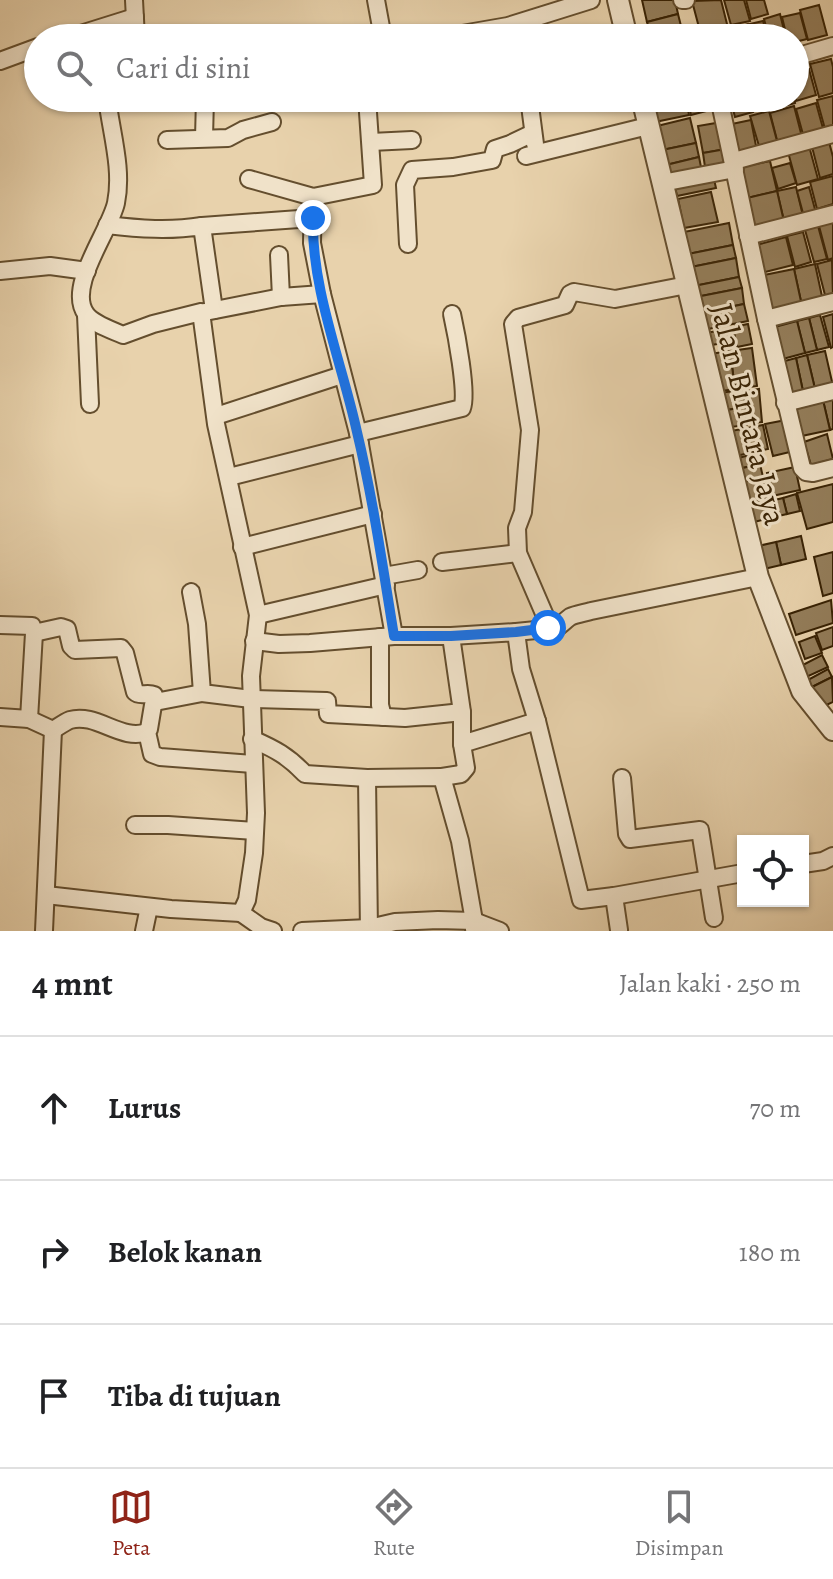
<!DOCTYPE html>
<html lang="id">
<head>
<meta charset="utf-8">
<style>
	body { margin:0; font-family:Alegreya,serif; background:#f2f2f2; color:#202124 }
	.controls { position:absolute; right:24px; bottom:24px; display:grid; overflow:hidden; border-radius:0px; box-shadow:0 2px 6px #0004 }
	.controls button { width:72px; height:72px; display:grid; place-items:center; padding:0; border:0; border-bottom:2px solid #e0e0e0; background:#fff; color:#202124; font:40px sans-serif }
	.stop { position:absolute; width:24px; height:24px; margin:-18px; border:6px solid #1a73e8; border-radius:50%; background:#fff }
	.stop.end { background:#1a73e8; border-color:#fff; box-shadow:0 2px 8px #0008 }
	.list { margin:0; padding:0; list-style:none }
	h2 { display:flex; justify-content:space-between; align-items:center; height:104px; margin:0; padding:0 32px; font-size:34px }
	h2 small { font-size:26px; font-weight:400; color:#757577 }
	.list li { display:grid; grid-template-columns:52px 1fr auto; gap:24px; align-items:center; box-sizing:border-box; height:144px; padding:0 32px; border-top:2px solid #e0e0e0 }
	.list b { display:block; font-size:30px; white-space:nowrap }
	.list em { font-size:26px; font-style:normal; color:#757577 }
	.icon { flex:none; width:44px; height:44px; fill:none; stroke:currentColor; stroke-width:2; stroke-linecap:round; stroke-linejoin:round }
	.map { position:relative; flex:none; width:833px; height:931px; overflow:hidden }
	.search { position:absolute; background:#fff; box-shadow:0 2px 6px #0004; left:24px; right:24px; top:24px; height:88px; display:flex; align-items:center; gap:20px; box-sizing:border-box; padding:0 28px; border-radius:44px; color:#757577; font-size:30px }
	.sheet { height:536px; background:#fff }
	nav { display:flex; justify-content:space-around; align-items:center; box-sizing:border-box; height:112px; border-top:2px solid #e0e0e0; background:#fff; font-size:22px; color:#757577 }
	nav a { display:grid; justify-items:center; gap:4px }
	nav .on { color:#8f2418 }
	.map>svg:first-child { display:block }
	.building { fill:#947e5b; stroke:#382204; stroke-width:2 }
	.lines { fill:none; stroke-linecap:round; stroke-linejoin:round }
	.minor-casing { stroke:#644e2e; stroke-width:20 }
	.tertiary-casing { stroke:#644e2e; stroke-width:24 }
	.minor { stroke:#f0e2c9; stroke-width:16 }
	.tertiary { stroke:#f0e2c9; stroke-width:20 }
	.route { stroke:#1a73e8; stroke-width:10 }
	.labels { text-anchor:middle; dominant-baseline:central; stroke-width:6; stroke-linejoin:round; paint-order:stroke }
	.street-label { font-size:32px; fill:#382204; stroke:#f0e2c9 }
</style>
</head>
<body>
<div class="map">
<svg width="833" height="931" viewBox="0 0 833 931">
	<rect width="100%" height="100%" fill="#e8d2ac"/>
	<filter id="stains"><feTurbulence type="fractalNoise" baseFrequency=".0025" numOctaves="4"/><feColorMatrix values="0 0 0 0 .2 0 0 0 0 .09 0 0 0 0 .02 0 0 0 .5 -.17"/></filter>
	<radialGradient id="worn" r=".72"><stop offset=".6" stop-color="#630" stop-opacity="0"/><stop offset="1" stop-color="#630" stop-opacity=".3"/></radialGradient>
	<!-- building -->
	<g class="building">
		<path d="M 642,0 L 675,0 L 678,14 L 647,22 Z"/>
		<path d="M 721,0 L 728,28 L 701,35 L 692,1 Z"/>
		<path d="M 724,0 L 744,0 L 750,21 L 731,25 Z"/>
		<path d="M 746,0 L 764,0 L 768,14 L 751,19 Z"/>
		<path d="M 819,5 L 827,35 L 808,40 L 800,10 Z"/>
		<path d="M 800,13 L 807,39 L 795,42 L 795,38 L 787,38 L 782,17 Z"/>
		<path d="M 678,14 L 684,38 L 652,38 L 647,22 Z"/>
		<path d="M 780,14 L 786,38 L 769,38 L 764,19 Z"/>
		<path d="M 763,21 L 768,38 L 754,38 L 750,24 Z"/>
		<path d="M 748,24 L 752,38 L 734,38 L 732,29 Z"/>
		<path d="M 831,59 L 833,67 L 833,93 L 819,97 L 810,64 Z"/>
		<path d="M 809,69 L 816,95 L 796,101 L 795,72 Z"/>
		<path d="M 833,96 L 833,127 L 825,129 L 817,100 Z"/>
		<path d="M 666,98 L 686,98 L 689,115 L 655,122 L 651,101 Z"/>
		<path d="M 687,98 L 711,98 L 714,109 L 691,115 Z"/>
		<path d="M 730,98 L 749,98 L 753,112 L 735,117 Z"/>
		<path d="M 766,98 L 794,98 L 795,103 L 770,110 Z"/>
		<path d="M 816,103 L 824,132 L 804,138 L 796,109 Z"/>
		<path d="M 794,106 L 802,137 L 778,144 L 770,113 Z"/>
		<path d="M 769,111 L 777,141 L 759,146 L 750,116 Z"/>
		<path d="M 690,118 L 696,143 L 662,150 L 657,126 Z"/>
		<path d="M 751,120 L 757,151 L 734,156 L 727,125 Z"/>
		<path d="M 722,122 L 726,149 L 703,153 L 698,126 Z"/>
		<path d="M 829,142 L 833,157 L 833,174 L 820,178 L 812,147 Z"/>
		<path d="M 696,143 L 699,157 L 666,165 L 662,150 Z"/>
		<path d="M 809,146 L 818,179 L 797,185 L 788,152 Z"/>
		<path d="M 726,149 L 728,162 L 705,167 L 703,153 Z"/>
		<path d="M 699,157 L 702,172 L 670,180 L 666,165 Z"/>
		<path d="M 770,161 L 777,191 L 743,199 L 737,168 Z"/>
		<path d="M 790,163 L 796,183 L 778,189 L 772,168 Z"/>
		<path d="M 713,175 L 716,188 L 677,196 L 674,182 Z"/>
		<path d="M 833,176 L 833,204 L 817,209 L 810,182 Z"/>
		<path d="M 796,187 L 804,220 L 785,225 L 777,191 Z"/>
		<path d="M 809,187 L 816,213 L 804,217 L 797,191 Z"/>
		<path d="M 777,191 L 785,226 L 752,234 L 743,199 Z"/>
		<path d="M 711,192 L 718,222 L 684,228 L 678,199 Z"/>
		<path d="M 833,222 L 833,258 L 828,260 L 819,226 Z"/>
		<path d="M 729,223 L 733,245 L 688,254 L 684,232 Z"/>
		<path d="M 818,226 L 827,259 L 814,262 L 805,230 Z"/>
		<path d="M 803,232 L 811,262 L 795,267 L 787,236 Z"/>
		<path d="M 786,237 L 793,265 L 761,273 L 753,246 Z"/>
		<path d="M 733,245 L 736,258 L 691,267 L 688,254 Z"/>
		<path d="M 736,258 L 739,277 L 694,286 L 691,267 Z"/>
		<path d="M 832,260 L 833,297 L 826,299 L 817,264 Z"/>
		<path d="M 815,264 L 823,301 L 802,306 L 794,269 Z"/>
		<path d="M 794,269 L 802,306 L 772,312 L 764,275 Z"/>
		<path d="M 739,277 L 742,288 L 696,297 L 694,286 Z"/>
		<path d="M 742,288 L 744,304 L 700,313 L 696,297 Z"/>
		<path d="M 744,304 L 748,321 L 703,330 L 700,313 Z"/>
		<path d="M 833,314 L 833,347 L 831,348 L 823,317 Z"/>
		<path d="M 820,315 L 829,347 L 817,350 L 809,318 Z"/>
		<path d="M 809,318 L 817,350 L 805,353 L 797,321 Z"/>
		<path d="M 797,321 L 805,353 L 779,360 L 771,328 Z"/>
		<path d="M 748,324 L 752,344 L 737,347 L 733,327 Z"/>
		<path d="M 732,329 L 734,341 L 706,346 L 704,333 Z"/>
		<path d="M 752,348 L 757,386 L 735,389 L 730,351 Z"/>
		<path d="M 730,351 L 735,389 L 715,392 L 710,354 Z"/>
		<path d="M 825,351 L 833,386 L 816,393 L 807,355 Z"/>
		<path d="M 807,355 L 816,393 L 804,396 L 796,358 Z"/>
		<path d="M 796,358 L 804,396 L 789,399 L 781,362 Z"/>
		<path d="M 759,389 L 762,422 L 751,423 L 746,391 Z"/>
		<path d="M 743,390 L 745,407 L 721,411 L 718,393 Z"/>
		<path d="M 833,393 L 833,429 L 830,430 L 822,396 Z"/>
		<path d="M 822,396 L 830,430 L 797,437 L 789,405 Z"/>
		<path d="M 745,407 L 747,425 L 723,428 L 721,411 Z"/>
		<path d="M 786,420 L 794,451 L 773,456 L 765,424 Z"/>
		<path d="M 763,425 L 768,449 L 731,457 L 726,432 Z"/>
		<path d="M 827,434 L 833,459 L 811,465 L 804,442 Z"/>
		<path d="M 757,453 L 760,464 L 734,470 L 731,460 Z"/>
		<path d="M 760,464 L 763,477 L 737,484 L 734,470 Z"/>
		<path d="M 795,467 L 800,490 L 772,496 L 767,473 Z"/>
		<path d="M 763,477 L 769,498 L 743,505 L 737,484 Z"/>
		<path d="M 833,484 L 833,522 L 807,529 L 797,493 Z"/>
		<path d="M 796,494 L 800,511 L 787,514 L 783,498 Z"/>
		<path d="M 783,498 L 787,514 L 750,523 L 746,507 Z"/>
		<path d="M 801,536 L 806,559 L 781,565 L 776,542 Z"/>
		<path d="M 776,542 L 781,565 L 764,569 L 758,546 Z"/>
		<path d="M 833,552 L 833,593 L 823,596 L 814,557 Z"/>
		<path d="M 831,600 L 833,623 L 796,635 L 789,614 Z"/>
		<path d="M 833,627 L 833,646 L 822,650 L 816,633 Z"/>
		<path d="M 815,636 L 822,653 L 805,659 L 799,642 Z"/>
		<path d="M 822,655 L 828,667 L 802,679 L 797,668 Z"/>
		<path d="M 828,669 L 832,677 L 810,688 L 806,681 Z"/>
		<path d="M 832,677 L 833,702 L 820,708 L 810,688 Z"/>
	</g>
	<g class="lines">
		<!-- minor casing -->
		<g class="minor-casing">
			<g id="minor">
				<path d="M 134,0 L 136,38"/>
				<path d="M 376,0 L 383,38"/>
				<path d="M 682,0 L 686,0"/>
				<path d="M 68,38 L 135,17"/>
				<path d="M 439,38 L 508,26 L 591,0"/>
				<path d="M 795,57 L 833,46"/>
				<path d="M 0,61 L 38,47"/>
				<path d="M 529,98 L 535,144"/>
				<path d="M 719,98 L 766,319 L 802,468 L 806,472 L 813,473 L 833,468"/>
				<path d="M 204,138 L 205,98"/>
				<path d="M 167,140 L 228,138 L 243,130 L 272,122"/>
				<path d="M 371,142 L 412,140"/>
				<path d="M 526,156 L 648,126"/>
				<path d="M 734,161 L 833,134"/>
				<path d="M 249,179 L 313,197 L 373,185 L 367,98"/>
				<path d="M 662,183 L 735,169"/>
				<path d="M 313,197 L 312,243 L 322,294 L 358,433 L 394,636"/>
				<path d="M 107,225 C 140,229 170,231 202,226 L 214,310"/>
				<path d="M 202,226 L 313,218"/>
				<path d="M 748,236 L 833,214"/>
				<path d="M 408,244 L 405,185 L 412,170 L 453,167 L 492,160 L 495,149 L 510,144 L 533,133"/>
				<path d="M 279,255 L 281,297"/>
				<path d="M 0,271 L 50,266 L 87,271"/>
				<path d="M 205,312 L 281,297 L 322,294"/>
				<path d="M 86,315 L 90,404"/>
				<path d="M 766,319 L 833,302"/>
				<path d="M 785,403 L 833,391"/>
				<path d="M 216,416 L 342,375"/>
				<path d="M 358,433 L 462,408 C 468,394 456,332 452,314"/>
				<path d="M 229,477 L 360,444"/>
				<path d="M 242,547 L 373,514"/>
				<path d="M 442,562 L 518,553"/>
				<path d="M 384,576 L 418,570"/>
				<path d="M 191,592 L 197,624 L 202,693 L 251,699 L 327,701 L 328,714 L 405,718 L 462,712"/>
				<path d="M 258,615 L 386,585"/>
				<path d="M 0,625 L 32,626 L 34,633 L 29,719"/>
				<path d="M 546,629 C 562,628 559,625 570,617 C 576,614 585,613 591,611 L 758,577"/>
				<path d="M 516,632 L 546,629 L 549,625 L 518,553 L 517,528 L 523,512 L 530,430 L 513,324 L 518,318 L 565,305 L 570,294 L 574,292 L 615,299 L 687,285"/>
				<path d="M 34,633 L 61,627 L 67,629 L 71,646 L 75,650 L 121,648 L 125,653 L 135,692 C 140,697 147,692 154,695 L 155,702"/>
				<path d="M 380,637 L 380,705 L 383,717"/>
				<path d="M 254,641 L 279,644 L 310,643 L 394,636 L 451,636 L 516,632 L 521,669 L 537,721 L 581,900 L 614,896 L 743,873"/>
				<path d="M 202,693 L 155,702 L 153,705 L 149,729 L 147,732 L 152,754 L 160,757 L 253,764"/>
				<path d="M 0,717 L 29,719 L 53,730"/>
				<path d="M 53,730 C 58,727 65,722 70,720 C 96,712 122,742 147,732"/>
				<path d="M 252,739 C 275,749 288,756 305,774 L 367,778 L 442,777 L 460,841 L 474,921 L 438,920 L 395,922 L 369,928 L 302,931"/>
				<path d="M 462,744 L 537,721"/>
				<path d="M 442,777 L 461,774 L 466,768 L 462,744 L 462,712 L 451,636"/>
				<path d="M 367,778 L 369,931"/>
				<path d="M 622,778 L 627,834 L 630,839 L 700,830 L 714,918"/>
				<path d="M 135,825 L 168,825 L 255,831"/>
				<path d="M 803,864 L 823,861 L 833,856"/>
				<path d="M 46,895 L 171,909 L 241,913 L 247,900 L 254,853 L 256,813 L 251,676 L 258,615 L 216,424 L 201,312 L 153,324 L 123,335 C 112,330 93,324 86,314 C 66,287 110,231 116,203 C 123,169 111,132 107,98"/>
				<path d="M 614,896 L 619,930"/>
				<path d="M 241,913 L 261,927 L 273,931"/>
				<path d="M 474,929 L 474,921 L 500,931"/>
				<path d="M 44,931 L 53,730"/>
				<path d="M 144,931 L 149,907"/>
			</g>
		</g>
		<!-- tertiary casing -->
		<g class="tertiary-casing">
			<g id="tertiary">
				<path d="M 618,0 L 627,38"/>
				<path d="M 642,98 L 758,577 L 802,691 L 833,730"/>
			</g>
		</g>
		<!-- minor -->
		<use href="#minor" class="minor"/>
		<!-- tertiary -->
		<use href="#tertiary" class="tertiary"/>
	</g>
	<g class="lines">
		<!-- route -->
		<path class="route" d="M 313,218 C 311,288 342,363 357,432 C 373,499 383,568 394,636 L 451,636 L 516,632 L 548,628"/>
	</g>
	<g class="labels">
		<!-- street labels -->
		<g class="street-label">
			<text transform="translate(749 414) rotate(76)">Jalan Bintara Jaya</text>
		</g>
	</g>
	<rect width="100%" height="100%" filter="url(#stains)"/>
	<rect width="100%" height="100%" fill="url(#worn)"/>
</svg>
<div class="controls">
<button><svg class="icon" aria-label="locate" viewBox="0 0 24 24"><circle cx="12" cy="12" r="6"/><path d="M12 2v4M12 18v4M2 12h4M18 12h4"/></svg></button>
</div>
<div class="stop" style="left:548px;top:628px"></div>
<div class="stop end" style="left:313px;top:218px"></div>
<div class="search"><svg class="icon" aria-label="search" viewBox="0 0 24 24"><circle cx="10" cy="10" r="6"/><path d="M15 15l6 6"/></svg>Cari di sini</div>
</div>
<section class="sheet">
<h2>4 mnt<small>Jalan kaki · 250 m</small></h2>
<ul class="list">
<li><svg class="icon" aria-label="ahead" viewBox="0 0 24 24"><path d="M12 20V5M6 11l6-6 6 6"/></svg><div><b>Lurus</b></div><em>70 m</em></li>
<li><svg class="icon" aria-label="right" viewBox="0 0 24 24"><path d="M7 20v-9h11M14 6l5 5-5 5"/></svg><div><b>Belok kanan</b></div><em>180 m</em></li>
<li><svg class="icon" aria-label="arrive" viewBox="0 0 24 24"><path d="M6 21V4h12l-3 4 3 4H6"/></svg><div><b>Tiba di tujuan</b></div></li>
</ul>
</section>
<nav>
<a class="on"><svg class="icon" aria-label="map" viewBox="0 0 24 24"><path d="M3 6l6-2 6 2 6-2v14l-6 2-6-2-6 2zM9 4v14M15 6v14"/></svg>Peta</a>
<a><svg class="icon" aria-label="directions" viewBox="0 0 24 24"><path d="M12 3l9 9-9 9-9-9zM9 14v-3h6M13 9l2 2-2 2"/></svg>Rute</a>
<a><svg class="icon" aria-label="saved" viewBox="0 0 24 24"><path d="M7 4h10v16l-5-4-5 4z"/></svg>Disimpan</a>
</nav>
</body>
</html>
